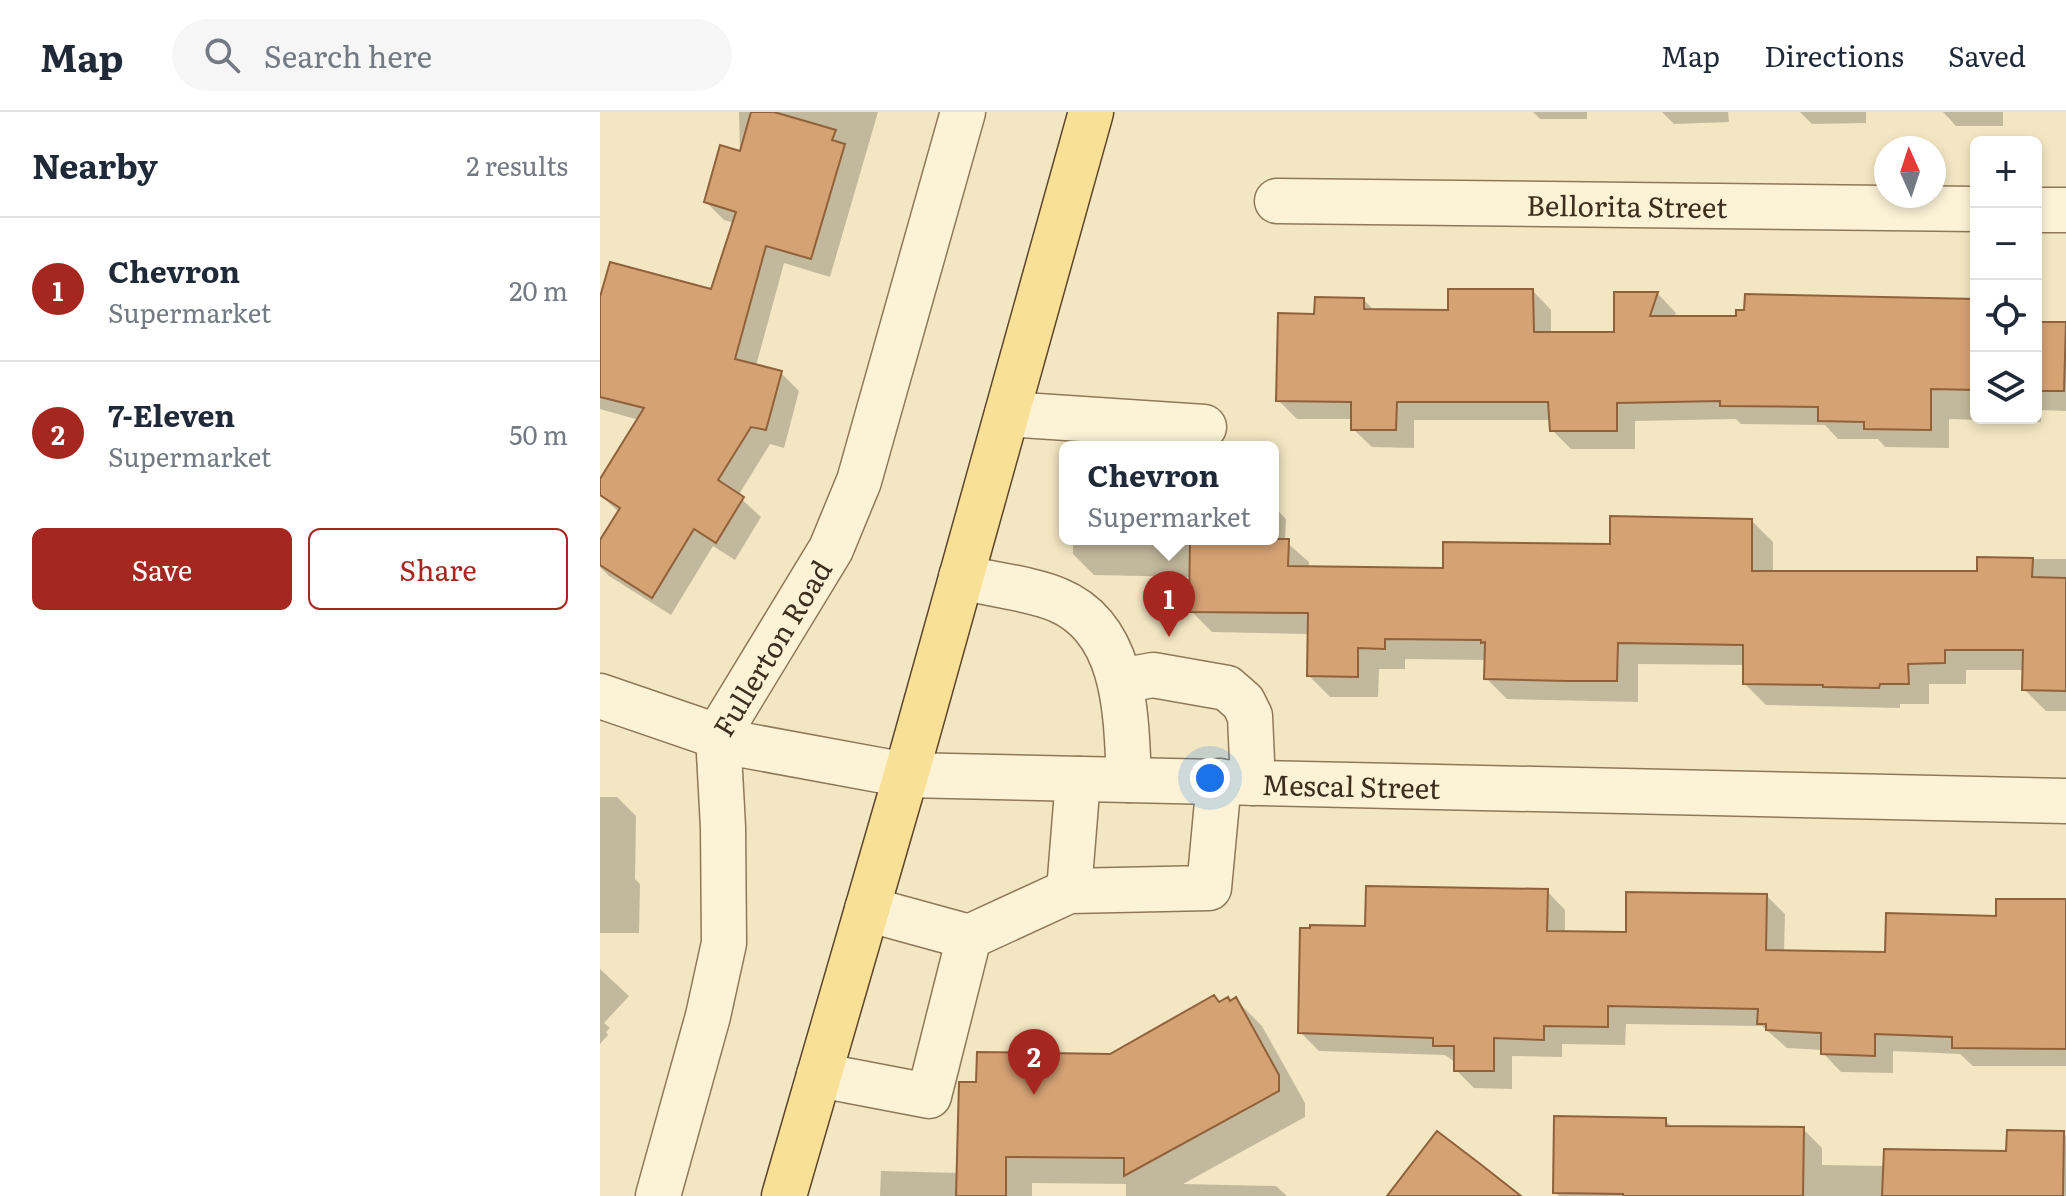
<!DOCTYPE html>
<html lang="en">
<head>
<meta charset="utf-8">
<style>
	body { margin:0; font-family:Literata,serif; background:#f6f6f7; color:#1f2937 }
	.controls { position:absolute; right:24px; top:24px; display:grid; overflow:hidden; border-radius:12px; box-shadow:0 4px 12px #0003 }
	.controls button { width:72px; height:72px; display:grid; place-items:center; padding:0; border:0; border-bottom:2px solid #e0e1e3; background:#fff; color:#1f2937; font:40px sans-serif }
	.compass { position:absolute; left:1274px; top:24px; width:72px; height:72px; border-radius:50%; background:#fff; box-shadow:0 4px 12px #0003; rotate:357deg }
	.you { position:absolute; left:610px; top:666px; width:28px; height:28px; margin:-20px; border:6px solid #fff; border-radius:50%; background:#1a73e8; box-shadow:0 0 0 12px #1a73e833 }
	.badge { display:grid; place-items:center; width:52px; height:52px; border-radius:50%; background:#a52720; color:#fff; font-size:26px; font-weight:700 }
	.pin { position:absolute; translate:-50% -66px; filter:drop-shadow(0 2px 4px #0008) }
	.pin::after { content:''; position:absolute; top:42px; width:28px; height:24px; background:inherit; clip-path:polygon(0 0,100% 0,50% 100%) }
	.popup { position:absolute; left:459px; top:329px; width:220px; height:104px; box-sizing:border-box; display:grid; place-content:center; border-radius:12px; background:#fff; filter:drop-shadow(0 2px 6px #0005); font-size:26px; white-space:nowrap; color:#747a83 }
	.popup b { font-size:30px; color:#1f2937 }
	.popup::after { content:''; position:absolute; left:50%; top:100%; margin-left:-16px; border:16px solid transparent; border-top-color:#fff }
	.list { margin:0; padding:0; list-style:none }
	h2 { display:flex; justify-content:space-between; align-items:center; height:104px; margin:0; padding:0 32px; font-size:34px }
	h2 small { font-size:26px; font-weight:400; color:#747a83 }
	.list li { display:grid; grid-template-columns:52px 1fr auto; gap:24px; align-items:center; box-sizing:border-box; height:144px; padding:0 32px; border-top:2px solid #e0e1e3 }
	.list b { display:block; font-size:30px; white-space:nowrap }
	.list p { margin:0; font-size:26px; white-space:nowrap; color:#747a83 }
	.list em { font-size:26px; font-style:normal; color:#747a83 }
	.actions { display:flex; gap:16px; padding:24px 32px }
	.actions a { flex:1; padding:18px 0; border:2px solid #a52720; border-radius:12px; text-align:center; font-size:28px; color:#a52720 }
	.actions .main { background:#a52720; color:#fff }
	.icon { flex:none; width:44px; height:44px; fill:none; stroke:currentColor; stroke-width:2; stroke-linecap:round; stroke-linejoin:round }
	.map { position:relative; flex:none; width:1466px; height:1084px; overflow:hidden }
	header { display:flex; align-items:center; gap:48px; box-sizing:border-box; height:112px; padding:0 40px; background:#fff; border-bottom:2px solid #e0e1e3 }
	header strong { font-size:38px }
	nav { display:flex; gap:44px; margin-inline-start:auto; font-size:28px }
	.search { width:560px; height:72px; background:#f6f6f7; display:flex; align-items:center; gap:20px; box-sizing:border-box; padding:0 28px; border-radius:44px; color:#747a83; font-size:30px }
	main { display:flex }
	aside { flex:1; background:#fff }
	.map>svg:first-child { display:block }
	.shadow { fill:#0003 }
	.building { fill:#d5a274; stroke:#91613a; stroke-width:2 }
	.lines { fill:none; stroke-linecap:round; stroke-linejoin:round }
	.minor-casing { stroke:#8f7857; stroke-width:47 }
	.major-casing { stroke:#5d452c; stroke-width:47 }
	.minor { stroke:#fcf3d7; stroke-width:44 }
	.major { stroke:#f9e097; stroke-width:44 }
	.labels { text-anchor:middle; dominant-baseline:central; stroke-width:6; stroke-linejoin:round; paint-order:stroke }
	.street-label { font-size:28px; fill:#3d2e1d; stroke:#f9f0d3 }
</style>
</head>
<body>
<header>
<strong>Map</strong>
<div class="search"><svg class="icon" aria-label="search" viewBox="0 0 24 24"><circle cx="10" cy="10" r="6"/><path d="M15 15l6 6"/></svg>Search here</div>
<nav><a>Map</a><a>Directions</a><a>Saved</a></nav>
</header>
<main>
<aside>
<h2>Nearby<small>2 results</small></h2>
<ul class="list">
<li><span class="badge">1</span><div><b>Chevron</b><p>Supermarket</p></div><em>20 m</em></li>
<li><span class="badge">2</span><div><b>7-Eleven</b><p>Supermarket</p></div><em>50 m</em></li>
</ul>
<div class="actions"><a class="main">Save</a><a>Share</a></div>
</aside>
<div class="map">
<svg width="1466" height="1084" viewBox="0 0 1466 1084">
	<rect width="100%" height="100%" fill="#f3e7c3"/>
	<!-- shadow -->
	<g class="shadow">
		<path d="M 139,0 L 278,0 L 230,165 L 184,151 L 156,254 L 181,261 L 199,279 L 184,336 L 170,332 L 138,384 L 161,405 L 135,448 L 113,434 L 71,503 L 9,464 L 0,455 L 0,431 L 20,401 L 0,383 L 0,371 L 39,308 L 0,297 L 0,193 L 113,179 L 134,111 L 124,108 L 106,90 L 140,41 Z"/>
		<path d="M 933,0 L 987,0 L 987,7 L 940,7 Z"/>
		<path d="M 1062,0 L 1128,0 L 1129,10 L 1074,12 Z"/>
		<path d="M 1200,0 L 1266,0 L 1266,11 L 1212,12 Z"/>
		<path d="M 1343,0 L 1403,0 L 1403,14 L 1356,14 Z"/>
		<path d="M 933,179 L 951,198 L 951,222 L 1016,222 L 1016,182 L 1058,182 L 1076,201 L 1074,206 L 1138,206 L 1146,200 L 1146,184 L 1376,187 L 1376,306 L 1436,306 L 1436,212 L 1466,212 L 1466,299 L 1441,298 L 1441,310 L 1349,307 L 1349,336 L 1285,335 L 1278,327 L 1238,327 L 1225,313 L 1141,312 L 1136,307 L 1035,309 L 1035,337 L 971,337 L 952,318 L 951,308 L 814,308 L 814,336 L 772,335 L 753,317 L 753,307 L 697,307 L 678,288 L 716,204 L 764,188 L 775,199 L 850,200 Z"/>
		<path d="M 673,394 L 686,407 L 685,429 L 709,450 L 709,456 L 845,458 L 1012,434 L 1152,409 L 1173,430 L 1173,461 L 1379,461 L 1379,447 L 1466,447 L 1466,599 L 1446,599 L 1424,577 L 1425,558 L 1366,558 L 1366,572 L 1329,572 L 1329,592 L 1300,592 L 1300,596 L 1166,593 L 1145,572 L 1145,553 L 1038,552 L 1038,590 L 907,587 L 886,566 L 886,548 L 805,547 L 805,557 L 779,557 L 778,585 L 730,585 L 709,564 L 710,522 L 612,520 L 591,499 L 591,465 L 494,463 L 473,442 L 473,427 L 673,427 Z"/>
		<path d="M 0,685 L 17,685 L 36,704 L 35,767 L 40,772 L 39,821 L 0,821 Z"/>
		<path d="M 947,779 L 965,798 L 965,821 L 1028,822 L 1167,784 L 1185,802 L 1184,840 L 1287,842 L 1398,806 L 1466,789 L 1466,954 L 1373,954 L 1360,942 L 1293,939 L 1293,961 L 1241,960 L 1223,941 L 1223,938 L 1187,936 L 1162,914 L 1026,912 L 1025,933 L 962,932 L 962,945 L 912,944 L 912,977 L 874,976 L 856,958 L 856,951 L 845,943 L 719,939 L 700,920 L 767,816 Z"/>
		<path d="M 0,857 L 29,884 L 4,911 L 10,916 L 6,920 L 8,923 L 0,932 Z"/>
		<path d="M 614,885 L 620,891 L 636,888 L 662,914 L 705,991 L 705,1005 L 583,1072 L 676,1074 L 687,1084 L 526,1084 L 526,1072 L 432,1071 L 432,1084 L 280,1084 L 281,1059 L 359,1061 L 511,944 Z"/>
		<path d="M 1065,1008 L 1073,1016 L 1203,1017 L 1222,1036 L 1222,1053 L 1286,1054 L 1408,1041 L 1463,1021 L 1466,1024 L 1466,1084 L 959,1084 L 955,1080 Z"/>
	</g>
	<!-- building -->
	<g class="building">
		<path d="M 151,0 L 174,0 L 236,18 L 232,28 L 245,32 L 211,147 L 166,134 L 135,247 L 182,259 L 166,318 L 151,315 L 118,368 L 144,385 L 116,431 L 94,417 L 52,486 L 0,453 L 0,428 L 20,396 L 0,383 L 0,367 L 44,296 L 0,285 L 0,185 L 10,150 L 111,177 L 136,100 L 104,90 L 120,33 L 140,39 Z"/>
		<path d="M 848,177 L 933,177 L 934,220 L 1014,220 L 1014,180 L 1058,180 L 1050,204 L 1136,204 L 1136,198 L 1144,198 L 1145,182 L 1376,187 L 1376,278 L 1331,277 L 1331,318 L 1264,317 L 1264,310 L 1218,309 L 1218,295 L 1120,294 L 1120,289 L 1017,291 L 1017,319 L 950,319 L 948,290 L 797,290 L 796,318 L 751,318 L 751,290 L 676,289 L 678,201 L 714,202 L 715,185 L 764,186 L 764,197 L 848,198 Z"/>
		<path d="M 1436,210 L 1466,210 L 1464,279 L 1436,279 Z"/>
		<path d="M 1010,404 L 1152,407 L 1152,459 L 1377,459 L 1377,445 L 1433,446 L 1432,465 L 1466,466 L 1466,579 L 1422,578 L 1423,538 L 1345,538 L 1345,551 L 1308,552 L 1309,572 L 1280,572 L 1279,576 L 1223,575 L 1223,573 L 1143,572 L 1143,533 L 1018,531 L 1017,569 L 967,569 L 884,567 L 885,530 L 881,531 L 881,528 L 785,527 L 785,537 L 758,536 L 758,565 L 707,564 L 708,501 L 589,500 L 590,427 L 689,427 L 688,454 L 843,456 L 843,430 L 1010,432 Z"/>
		<path d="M 766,774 L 948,777 L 947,819 L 1026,820 L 1026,780 L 1167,782 L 1166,838 L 1285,840 L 1286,801 L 1396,804 L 1396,787 L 1466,787 L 1466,937 L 1352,936 L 1352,925 L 1275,922 L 1275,944 L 1221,942 L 1221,921 L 1166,918 L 1166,912 L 1157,912 L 1158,897 L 1008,894 L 1008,915 L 944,914 L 944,928 L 894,926 L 894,959 L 854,959 L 854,934 L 833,934 L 833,926 L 698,921 L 700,816 L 710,816 L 710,813 L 765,814 Z"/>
		<path d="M 614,883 L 619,890 L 628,885 L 630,889 L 636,885 L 679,963 L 679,979 L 524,1064 L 524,1046 L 406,1045 L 406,1084 L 356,1084 L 359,970 L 376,970 L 377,940 L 510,942 Z"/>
		<path d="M 954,1004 L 1066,1006 L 1066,1014 L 1204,1015 L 1203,1084 L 1023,1084 L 1023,1082 L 953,1081 Z"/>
		<path d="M 1407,1018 L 1464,1019 L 1463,1084 L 1282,1084 L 1284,1037 L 1406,1039 Z"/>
		<path d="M 837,1019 L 879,1051 L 921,1084 L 787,1084 Z"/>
	</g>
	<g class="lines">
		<!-- minor casing -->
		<g class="minor-casing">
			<g id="minor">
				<path id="s1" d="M 677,89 L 1376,97"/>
				<path d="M 1436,98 L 1466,98"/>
				<path d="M 407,302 L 604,315"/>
				<path d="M 361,465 C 389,472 434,477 458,488 C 527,517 526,604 529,668"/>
				<path d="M 520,569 L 553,563 L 627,576 L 643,590 L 650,604 L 653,671"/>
				<path id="s2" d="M 0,584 L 143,633 L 306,663 L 1466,689"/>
				<path d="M 469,779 L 478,667"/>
				<path d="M 267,797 L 369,825"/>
				<path d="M 219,963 L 329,984 L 369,825 L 469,779 L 609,776 L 619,669"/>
				<path id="s3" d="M 58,1084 L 108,904 L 124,831 L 123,715 L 118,623 L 231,437 L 259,369 L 363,0"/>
			</g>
		</g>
		<!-- major casing -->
		<g class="major-casing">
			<path id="major" d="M 184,1084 L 306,663 L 491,0"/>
		</g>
		<!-- minor -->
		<use href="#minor" class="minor"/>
		<!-- major -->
		<use href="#major" class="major"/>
	</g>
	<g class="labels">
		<!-- street labels -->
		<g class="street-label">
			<text stroke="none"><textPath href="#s1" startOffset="350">Bellorita Street</textPath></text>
			<text stroke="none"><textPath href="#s3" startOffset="572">Fullerton Road</textPath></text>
			<text stroke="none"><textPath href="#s2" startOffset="762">Mescal Street</textPath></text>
		</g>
	</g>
</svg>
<div class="controls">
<button>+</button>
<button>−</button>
<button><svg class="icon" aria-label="locate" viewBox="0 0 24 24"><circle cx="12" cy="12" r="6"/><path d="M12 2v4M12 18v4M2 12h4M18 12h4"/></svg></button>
<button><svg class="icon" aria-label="layers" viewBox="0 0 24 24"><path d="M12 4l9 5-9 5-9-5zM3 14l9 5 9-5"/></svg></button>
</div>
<svg class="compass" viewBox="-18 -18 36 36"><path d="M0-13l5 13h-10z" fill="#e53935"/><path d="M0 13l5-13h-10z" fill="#747a83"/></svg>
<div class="you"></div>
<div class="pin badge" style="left:569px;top:525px">1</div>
<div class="popup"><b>Chevron</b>Supermarket</div>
<div class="pin badge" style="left:434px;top:983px">2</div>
</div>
</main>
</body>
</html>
